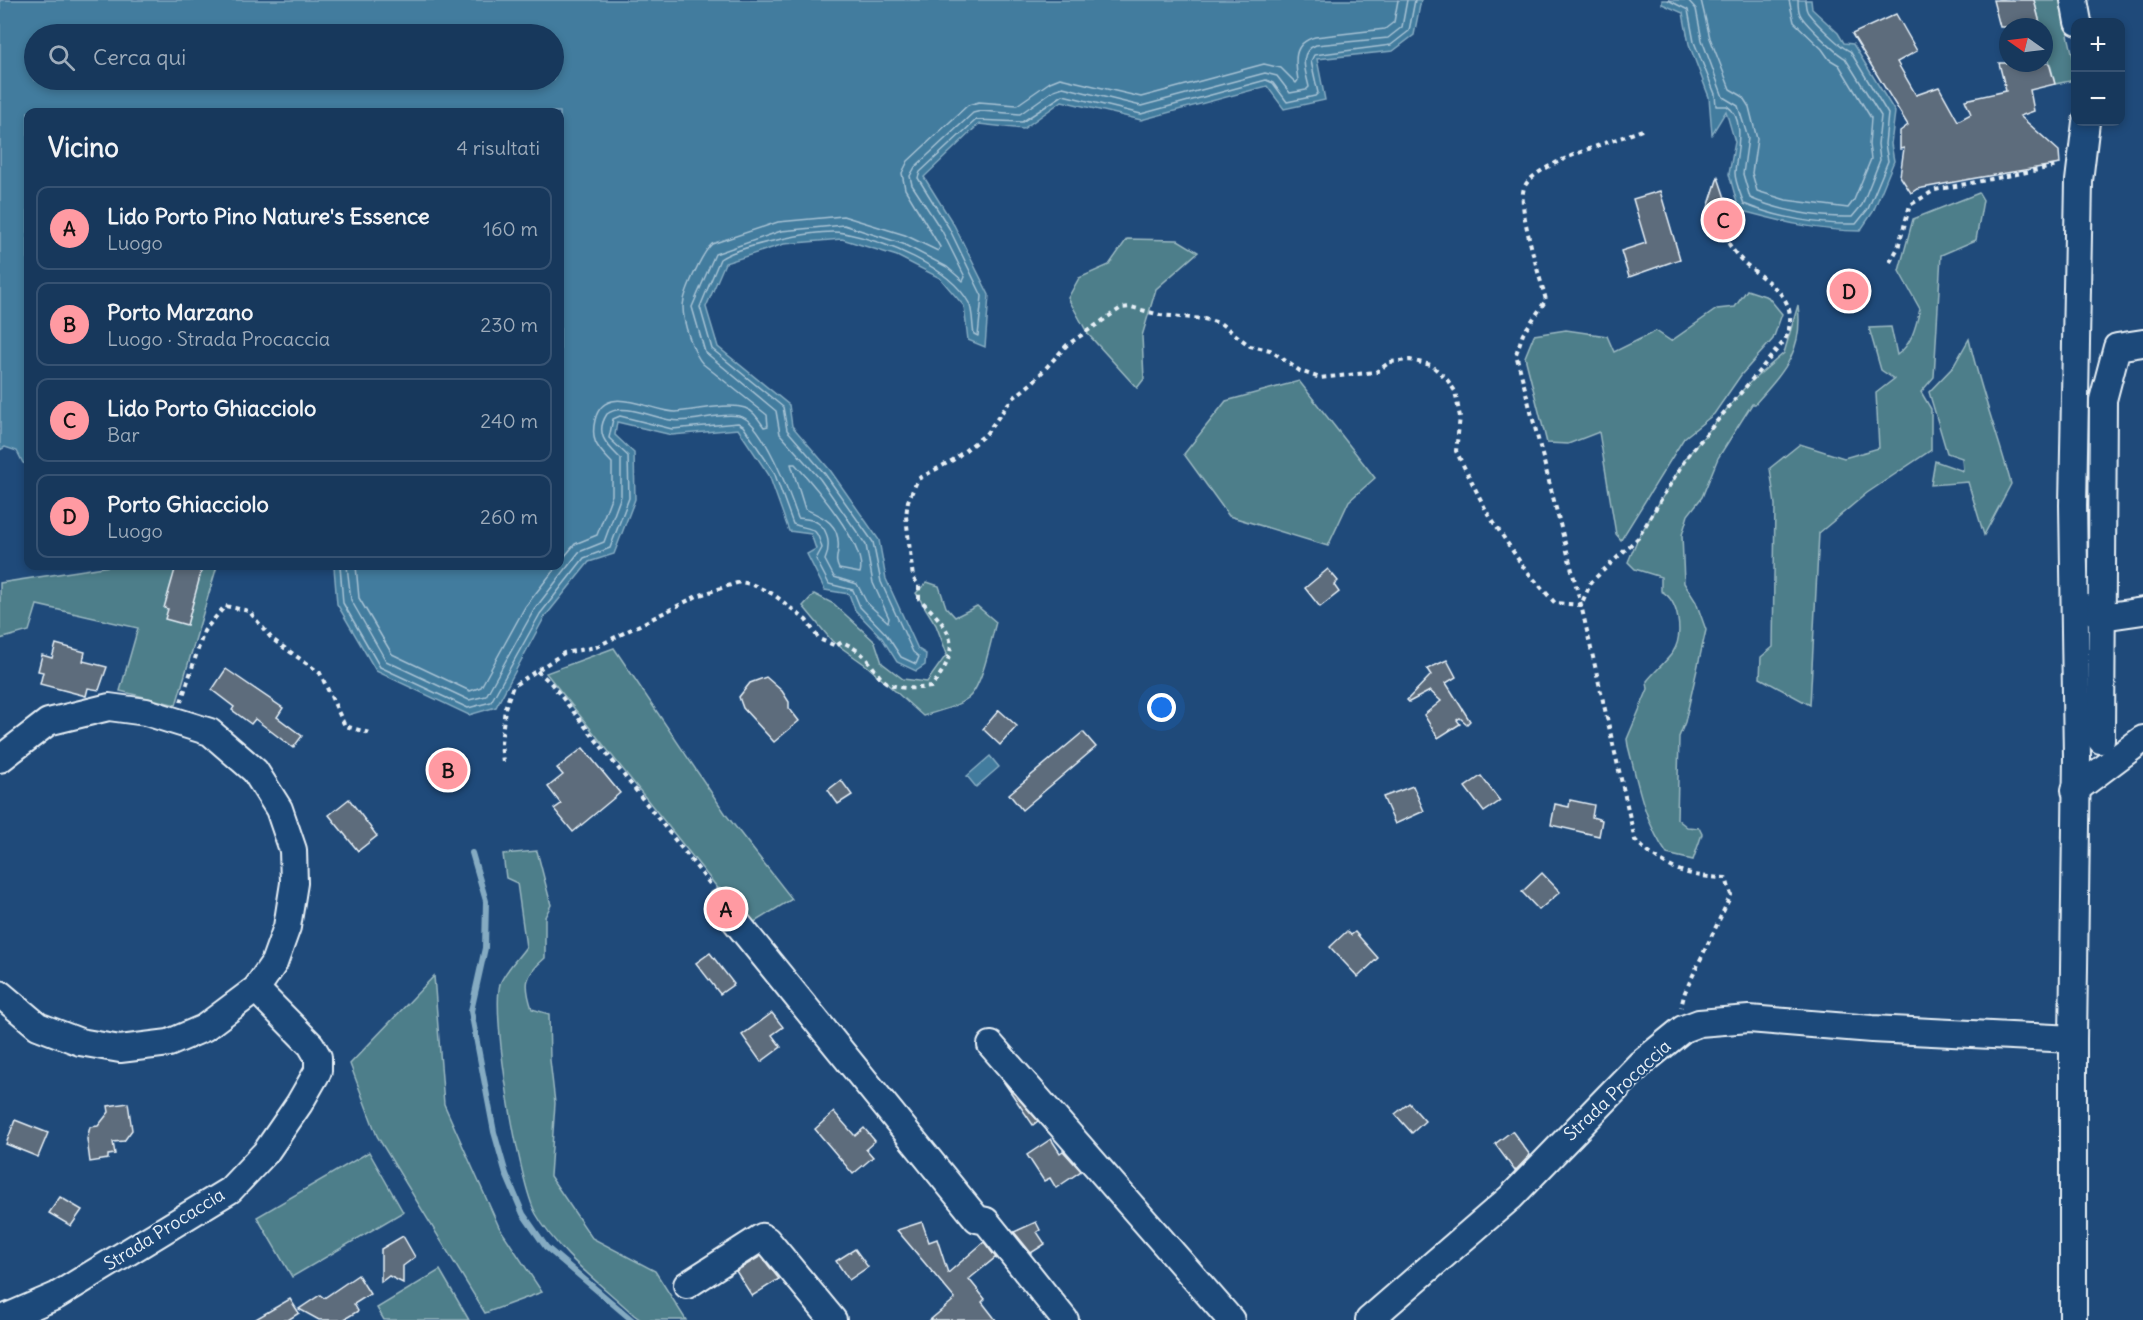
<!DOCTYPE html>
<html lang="it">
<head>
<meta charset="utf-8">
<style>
	body { margin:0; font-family:Delius,sans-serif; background:#203f62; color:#f1f3f6 }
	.controls { position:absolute; right:18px; top:18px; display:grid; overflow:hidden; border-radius:12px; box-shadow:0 3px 9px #0003 }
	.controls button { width:54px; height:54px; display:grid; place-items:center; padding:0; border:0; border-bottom:2px solid #365272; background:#17385c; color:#f1f3f6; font:30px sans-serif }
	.compass { position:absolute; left:1999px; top:18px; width:54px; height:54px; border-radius:50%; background:#17385c; box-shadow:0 3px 9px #0003; rotate:284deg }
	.you { position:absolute; left:1162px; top:708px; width:21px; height:21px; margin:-15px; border:4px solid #fff; border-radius:50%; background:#1a73e8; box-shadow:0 0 0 9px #1a73e833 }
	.badge { display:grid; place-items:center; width:39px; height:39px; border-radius:50%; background:#ff9aa2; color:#111; font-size:20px; font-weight:700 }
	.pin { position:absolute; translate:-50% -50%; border:3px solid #fff; box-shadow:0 2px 6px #0006 }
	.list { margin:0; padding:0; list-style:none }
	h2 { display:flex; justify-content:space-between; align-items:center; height:78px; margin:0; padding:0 24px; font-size:26px }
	h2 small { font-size:20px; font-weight:400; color:#9eacbb }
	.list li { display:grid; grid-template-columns:39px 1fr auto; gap:18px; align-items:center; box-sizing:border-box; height:84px; margin:0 12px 12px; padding:0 12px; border:2px solid #365272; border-radius:12px }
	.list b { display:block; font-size:22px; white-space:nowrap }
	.list p { margin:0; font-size:20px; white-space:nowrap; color:#9eacbb }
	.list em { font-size:20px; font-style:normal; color:#9eacbb }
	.icon { flex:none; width:33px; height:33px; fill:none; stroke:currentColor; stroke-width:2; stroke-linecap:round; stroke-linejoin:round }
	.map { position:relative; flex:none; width:2143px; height:1320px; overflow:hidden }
	.search { position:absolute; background:#17385c; box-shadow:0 3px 9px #0003; left:24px; top:24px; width:540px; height:66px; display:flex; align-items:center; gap:15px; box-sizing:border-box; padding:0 21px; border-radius:33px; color:#9eacbb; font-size:22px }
	.panel { position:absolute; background:#17385c; box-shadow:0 3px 9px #0003; left:24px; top:108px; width:540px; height:462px; border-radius:12px }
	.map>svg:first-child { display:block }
	.green { fill:#4d7e8a; stroke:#9ab8c1; stroke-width:1.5 }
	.water { fill:#437c9e; stroke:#85abc2; stroke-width:1.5; fill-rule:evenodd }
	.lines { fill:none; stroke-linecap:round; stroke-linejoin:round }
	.shore { stroke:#a6c2d4; stroke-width:1.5 }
	.stream { stroke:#85abc2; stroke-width:6 }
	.building { fill:#5d6c7c; stroke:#e8f1f8; stroke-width:1.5 }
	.minor-casing { stroke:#e8f1f8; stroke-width:30 }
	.path { stroke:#e8f1f8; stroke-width:4; stroke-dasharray:4.5 4.5; stroke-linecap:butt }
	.minor { stroke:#1f4a7a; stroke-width:26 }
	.labels { text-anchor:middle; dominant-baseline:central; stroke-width:4.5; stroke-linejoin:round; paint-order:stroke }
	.street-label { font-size:18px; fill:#e8f1f8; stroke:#1f4a7a }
</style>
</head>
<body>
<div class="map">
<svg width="2143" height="1320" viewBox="0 0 2143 1320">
	<rect width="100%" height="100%" fill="#1f4a7a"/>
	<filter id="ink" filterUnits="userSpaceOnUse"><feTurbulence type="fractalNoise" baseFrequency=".0167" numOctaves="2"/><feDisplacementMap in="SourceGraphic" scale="12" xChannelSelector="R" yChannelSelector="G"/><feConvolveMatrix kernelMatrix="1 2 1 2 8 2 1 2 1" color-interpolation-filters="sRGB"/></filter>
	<g filter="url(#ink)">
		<!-- green -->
		<g class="green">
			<path d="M 2034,0 L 2060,0 L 2075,65 L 2075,80 L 2055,84 L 2044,39 L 2044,27 L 2041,27 Z"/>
			<path d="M 1979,193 L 1983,200 L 1976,240 L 1941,255 L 1934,377 L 1921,392 L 1931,409 L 1931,450 L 1867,493 L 1819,533 L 1810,705 L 1760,678 L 1761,657 L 1773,647 L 1775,505 L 1770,468 L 1800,444 L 1844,458 L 1879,448 L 1876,393 L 1894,379 L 1881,370 L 1869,328 L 1891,327 L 1897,355 C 1912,344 1916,326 1920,309 L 1899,271 L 1913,219 Z"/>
			<path d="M 1127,239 L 1178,240 L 1198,252 L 1156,289 L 1142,336 L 1144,379 L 1137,388 L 1088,334 L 1068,298 L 1079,278 L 1109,265 Z"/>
			<path d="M 1747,290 L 1768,297 L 1782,314 L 1773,339 L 1741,375 L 1714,414 L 1684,438 L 1621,540 L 1616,534 L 1599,432 L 1568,444 L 1547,443 L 1525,357 L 1534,335 L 1566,330 L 1607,336 L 1614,352 L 1656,331 L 1671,341 L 1717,309 L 1735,307 Z"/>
			<path d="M 1798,305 C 1804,351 1784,371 1755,404 L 1752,404 L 1718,458 L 1702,497 L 1688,515 L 1682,535 L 1684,583 L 1696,602 L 1706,630 L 1685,722 L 1679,737 L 1677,819 L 1687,827 L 1699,828 L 1702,834 L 1693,860 L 1667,854 C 1644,821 1638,784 1628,746 L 1627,739 L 1648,689 L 1647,681 C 1655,671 1666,662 1673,652 C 1684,635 1679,600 1661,591 L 1661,577 L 1635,569 L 1628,562 L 1638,538 L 1686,458 L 1747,385 L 1784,353 Z"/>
			<path d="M 1969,339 C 1980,389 1998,435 2011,484 L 1984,535 L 1968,482 L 1931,485 L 1935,461 L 1963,471 L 1962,458 L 1947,453 L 1929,392 L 1953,367 Z"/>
			<path d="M 1299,381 L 1375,478 L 1349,501 L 1328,546 L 1229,516 L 1184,454 L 1226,401 Z"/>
			<path d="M 110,566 L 217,566 L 176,705 L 120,691 L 138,628 L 37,605 L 29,631 L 0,639 L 0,583 Z"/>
			<path d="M 927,582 L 939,586 L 946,607 L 955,617 L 977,606 L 996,622 C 991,640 982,688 968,698 C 955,708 938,711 923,716 L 867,666 L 832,641 L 803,606 L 814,594 L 834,604 L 875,642 L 882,663 L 903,679 L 927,682 L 947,654 L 936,625 L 916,593 Z"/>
			<path d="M 614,648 L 727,816 L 792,899 L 748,926 L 546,673 Z"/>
			<path d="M 537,851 L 551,905 L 545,917 L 545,958 C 524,976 524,984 532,1009 L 549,1014 L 550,1060 L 555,1103 L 550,1176 L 592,1238 L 655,1271 L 686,1320 L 641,1320 L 634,1315 C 601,1284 559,1254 536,1214 C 519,1183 491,1017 500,984 C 504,972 518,958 526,947 L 517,883 L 506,878 L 503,854 Z"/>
			<path d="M 434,976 L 444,1104 L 499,1227 L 542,1292 L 485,1313 L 377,1136 L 350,1064 Z"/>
			<path d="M 369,1152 L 403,1212 L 292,1277 L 257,1217 Z"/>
			<path d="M 440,1270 L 469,1320 L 384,1320 L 377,1308 Z"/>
		</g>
		<!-- water -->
		<g class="water">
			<path d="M 0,0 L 1421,0 L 1414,35 L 1393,51 L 1317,59 L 1325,100 L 1284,109 L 1267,86 L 1141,120 L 1062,101 L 1023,129 L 979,124 L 924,177 L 954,225 L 989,295 L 985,347 L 968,340 L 964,306 L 940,278 L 897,256 L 842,239 L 784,244 L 725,263 L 706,307 L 718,347 L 789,405 L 792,426 L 830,470 L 879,540 L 886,579 L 918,649 L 926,654 L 925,665 L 916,671 L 897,662 L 882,638 L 855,610 L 849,594 L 825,590 L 807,554 L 816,549 L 811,534 L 789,531 L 769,475 L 738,429 L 672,435 L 617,422 L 615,435 L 634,453 L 635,499 L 614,554 L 589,562 L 544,618 L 496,707 L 469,715 L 376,671 L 337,604 L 334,567 L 560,566 L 560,112 L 28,112 L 28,465 L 23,463 L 17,451 L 5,447 L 0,450 ZM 554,34 L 554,80 L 34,80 L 34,34 Z"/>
			<path d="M 1662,0 L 1811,0 L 1812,9 L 1838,33 L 1844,43 L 1853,44 L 1895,112 L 1891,144 L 1894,161 L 1873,212 L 1860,231 C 1818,231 1779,221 1739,210 L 1729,174 L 1735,142 L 1726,111 L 1712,134 L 1709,97 L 1689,44 L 1683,13 L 1662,4 Z"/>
			<path d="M 990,756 L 999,767 L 976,787 L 967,776 Z"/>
		</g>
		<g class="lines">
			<!-- shore -->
			<g class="shore">
				<path d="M 1668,0 L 1688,10 L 1694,42 L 1715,94 L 1716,106 L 1727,106 C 1747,119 1736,155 1735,173 C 1735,182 1741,195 1744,204 C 1778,218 1819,225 1856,224 L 1868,209 L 1888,161 L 1885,144 L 1888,114 L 1850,51 C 1841,48 1816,23 1809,14 C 1805,10 1806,5 1805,0"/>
				<path d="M 1688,0 L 1696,9 L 1702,40 L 1723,97 L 1738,106 L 1748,138 L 1743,174 L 1750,198 C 1780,211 1819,218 1852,217 L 1862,205 L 1880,160 L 1878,144 L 1881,116 L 1845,58 C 1838,55 1803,22 1800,14 C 1798,10 1798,5 1798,0"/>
				<path d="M 1701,0 L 1710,38 L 1730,89 L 1742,96 L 1749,107 L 1757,139 L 1752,173 L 1757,191 L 1786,200 L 1848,208 L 1854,200 L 1871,159 L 1869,145 L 1871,118 L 1839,65 L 1829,59 L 1822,49 L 1794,22 L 1789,0"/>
				<path d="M 791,464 L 795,464 C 813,484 868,547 860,573 L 839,569 C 835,560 837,559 838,550 C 841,524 824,517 805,509 Z"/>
				<path d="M 560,562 L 575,544 L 597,535 L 612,495 L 612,463 C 598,448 590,442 595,420 C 604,381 651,412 676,412 C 695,411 727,402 745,408 C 754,411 758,419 764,427 L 768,426 L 767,415 L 703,364 C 693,353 683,323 683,307 C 683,294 702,253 712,244 L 778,222 L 843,216 L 905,235 L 938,251 L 940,247 L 905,189 L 902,173 L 908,161 L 968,105 L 979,102 L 1017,105 L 1050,82 L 1060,78 L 1141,97 L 1264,64 L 1281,68 L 1296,83 L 1298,80 C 1295,62 1292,43 1315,37 L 1385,29 L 1394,22 L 1398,0"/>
				<path d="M 340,566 L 343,603 L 380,667 L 468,708 L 491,702 L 540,614 L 584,558 L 610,548 L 629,498 L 628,456 L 609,438 L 613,419 L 620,416 L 672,429 L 738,423 L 743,426 L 774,472 L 793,524 C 813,531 816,525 822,548 L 816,559 L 829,584 L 853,590 L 860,607 L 886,634 L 901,657 L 916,664 L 919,657 L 913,652 L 881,582 L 873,542 L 825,474 L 787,430 L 783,407 L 712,349 L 700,307 L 720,259 C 739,246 821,228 844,233 C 884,241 949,266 969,303 C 973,311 972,325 974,334 L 978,336 L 982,296 L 949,228 L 918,178 L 920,172 L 976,120 L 1022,122 L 1063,95 L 1141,114 L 1266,80 L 1273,83 L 1287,102 L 1315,96 L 1318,93 L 1311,61 L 1314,55 L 1391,45 L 1409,31 L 1415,0"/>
				<path d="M 347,566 L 351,600 L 386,661 L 469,700 L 486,696 L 534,610 L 579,552 L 604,542 L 621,496 L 621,459 C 607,445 594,434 607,414 C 622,402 652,417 670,420 C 692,424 716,412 739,416 C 762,419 791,497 798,518 C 804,519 813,519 818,523 C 830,531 830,549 825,560 L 834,577 L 857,584 L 867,603 L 888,622 L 889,618 L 873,583 L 866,545 L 820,479 L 780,434 L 776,411 L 705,352 L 692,307 L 715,254 L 781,231 L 844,225 L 903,244 L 947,267 L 963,281 L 965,277 L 942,231 L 912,185 L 910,176 L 915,167 L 973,113 L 981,111 L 1020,114 L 1054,90 L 1063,87 L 1141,106 L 1265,73 L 1277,76 L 1290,93 L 1306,90 L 1309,87 C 1306,72 1297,52 1316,45 L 1388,38 L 1402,27 L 1407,0"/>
				<path d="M 356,566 L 359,598 L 392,654 L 470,691 L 481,687 L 525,607 L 557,566"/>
			</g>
			<!-- stream -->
			<path class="stream" d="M 472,853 L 486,901 L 485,948 L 471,1011 L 494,1132 L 506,1174 L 523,1214 L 546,1247 L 632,1320"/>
		</g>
		<!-- building -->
		<g class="building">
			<path d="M 1993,0 L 2034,0 L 2041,27 L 2000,27 Z"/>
			<path d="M 1896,14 L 1917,51 L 1897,62 L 1916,95 L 1939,87 L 1958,121 L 1971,114 L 1965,100 L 2006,91 L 1999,63 L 2049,63 L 2055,84 L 2030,90 L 2034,111 L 2020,116 L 2059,151 L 2060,164 L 1976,178 L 1917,189 L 1911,193 L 1900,176 L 1904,148 L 1900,149 L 1900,131 L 1908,125 L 1852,34 Z"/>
			<path d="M 1718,177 L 1729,210 L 1705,217 Z"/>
			<path d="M 1660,191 L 1680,259 L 1629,277 L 1621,251 L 1646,243 L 1633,199 Z"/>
			<path d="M 176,566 L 202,569 L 187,625 L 165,619 L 168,609 L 164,608 Z"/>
			<path d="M 1328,569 L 1338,581 L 1334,585 L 1339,592 L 1320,607 L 1305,588 Z"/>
			<path d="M 56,644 L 85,652 L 83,661 L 107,667 L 99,690 L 88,688 L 86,696 L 40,684 L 43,672 L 38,671 L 42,655 L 52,658 Z"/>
			<path d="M 1447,660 L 1456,677 L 1446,683 L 1470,721 L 1467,724 L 1460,718 L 1457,720 L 1460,724 L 1438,738 L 1424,715 L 1441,701 L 1430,691 L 1409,702 L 1407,700 L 1431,675 L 1427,669 Z"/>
			<path d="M 226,669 L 283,708 L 277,717 L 302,736 L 293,748 L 255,719 L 251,724 L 232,710 L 234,707 L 212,690 Z"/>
			<path d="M 766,677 L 782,691 L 789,702 L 789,708 L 799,721 L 774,742 L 743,708 L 739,697 L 750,683 Z"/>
			<path d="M 999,710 L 1017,726 L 1000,745 L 983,729 Z"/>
			<path d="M 1083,732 L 1096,747 L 1022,810 L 1009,794 Z"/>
			<path d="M 583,748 L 620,793 L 573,832 L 554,809 L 561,804 L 548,787 L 563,775 L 557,768 Z"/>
			<path d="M 1481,776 L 1500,801 L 1484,812 L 1465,787 Z"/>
			<path d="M 841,780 L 852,795 L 838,804 L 828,790 Z"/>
			<path d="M 1413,786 L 1424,811 L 1395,824 L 1383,797 Z"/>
			<path d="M 349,799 L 377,836 L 358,851 L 329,815 Z"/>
			<path d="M 1570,800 L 1594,805 L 1592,817 L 1602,820 L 1599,836 L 1551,825 L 1555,804 L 1569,807 Z"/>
			<path d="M 1542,873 L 1560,892 L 1539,910 L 1522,892 Z"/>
			<path d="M 1347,931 L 1351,935 L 1355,932 L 1378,958 L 1358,977 L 1330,947 Z"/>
			<path d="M 710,953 L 734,984 L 720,994 L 696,963 Z"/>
			<path d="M 772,1013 L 783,1027 L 772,1035 L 781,1047 L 761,1062 L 742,1035 Z"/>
			<path d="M 1003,1081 L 1038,1121 L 1033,1125 Z"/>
			<path d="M 128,1103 L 132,1130 L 124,1141 L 113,1142 L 115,1154 L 108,1155 L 108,1159 L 90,1162 L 87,1139 L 90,1127 L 98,1126 L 109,1112 L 108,1106 Z"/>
			<path d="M 1409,1103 L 1425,1121 L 1412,1133 L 1395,1114 Z"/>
			<path d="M 834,1112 L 855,1136 L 864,1128 L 875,1141 L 866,1149 L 873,1157 L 853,1174 L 815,1129 Z"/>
			<path d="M 15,1120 L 48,1133 L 38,1157 L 6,1144 Z"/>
			<path d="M 1512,1131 L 1530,1155 L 1515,1171 L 1495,1144 Z"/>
			<path d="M 1051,1139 L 1060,1153 L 1063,1151 L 1081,1171 L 1056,1188 L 1050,1178 L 1044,1181 L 1027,1155 Z"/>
			<path d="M 60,1197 L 82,1210 L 71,1226 L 49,1213 Z"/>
			<path d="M 922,1222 L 929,1242 L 937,1239 L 948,1273 L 984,1242 L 997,1259 L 995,1258 L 969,1279 L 985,1299 L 982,1302 L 996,1320 L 930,1320 L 955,1299 L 897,1230 Z"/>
			<path d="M 1036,1222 L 1040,1230 L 1037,1232 L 1045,1244 L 1031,1253 L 1014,1232 Z"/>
			<path d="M 403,1236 L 415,1257 L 403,1266 L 403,1283 L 389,1276 L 381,1282 L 381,1249 Z"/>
			<path d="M 855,1249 L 868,1267 L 849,1280 L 836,1261 Z"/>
			<path d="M 761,1256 L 779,1279 L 752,1296 L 736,1271 Z"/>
			<path d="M 358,1275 L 370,1294 L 354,1304 L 358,1311 L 343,1320 L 319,1320 L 299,1309 L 320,1295 L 324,1298 Z"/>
			<path d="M 290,1299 L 299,1313 L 288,1320 L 254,1320 Z"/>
		</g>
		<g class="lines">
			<!-- minor casing -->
			<g class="minor-casing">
				<g id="minor">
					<path d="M 2074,0 L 2078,22"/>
					<path d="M 2090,608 L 2102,617 L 2143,611"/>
					<path d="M 2101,740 L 2103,400 L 2117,347 L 2143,343"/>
					<path d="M 0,759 L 48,722 L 109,707 L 146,712 L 210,732 L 255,771 L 279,809 L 293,850 L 294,883 L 287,927 L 274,963 L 256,989 L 204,1028 L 169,1043 L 120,1049 L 80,1042 L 38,1026 L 0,994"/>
					<path d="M 2075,790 L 2143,739"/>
					<path d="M 721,903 L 977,1219 L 986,1221 L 1065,1320"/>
					<path d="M 991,1045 L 1231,1320"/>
					<path d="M 687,1285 L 762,1237 L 767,1240 L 833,1320"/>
					<path d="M 0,1320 L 56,1296 L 230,1190 L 266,1152 L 299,1104 L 318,1071 L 318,1057 L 311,1045 L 256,989"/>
					<path d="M 1369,1320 L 1511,1197 L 1640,1064 L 1683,1029 L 1699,1023 L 1749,1019 L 1872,1029 L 2073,1039"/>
					<path d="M 2073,1320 L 2073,1039 L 2077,757 L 2073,505 L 2079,181 L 2086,122"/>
				</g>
			</g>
			<!-- path -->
			<g class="path">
				<path d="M 1642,130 C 1617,140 1532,164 1524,188 C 1517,207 1540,277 1546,300 L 1523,334 L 1516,354 L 1581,605 L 1635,840 C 1663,868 1686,877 1726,878 L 1731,895 L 1685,992 L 1681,1007"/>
				<path d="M 1890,262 L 1898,248 L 1910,205 L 1935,190 L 2058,166"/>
				<path d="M 537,671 L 550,682 L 710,884"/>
				<path d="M 181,702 L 204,631 L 225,606 L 249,611 L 272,639 L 320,673 L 345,726 L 373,734"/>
				<path d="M 503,762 L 501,744 L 505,708 L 513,686 L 564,653 L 596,647 L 697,596 L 740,582 L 751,584 L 773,594 L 806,620 L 819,639 L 836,646 L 842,642 C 889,662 863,695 931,687 C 962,648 955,632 919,599 L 919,585 L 913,578 L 906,516 L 908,501 L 918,479 L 953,460 L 986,434 L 1011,400 L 1033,382 L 1067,345 L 1121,308 L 1131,307 L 1160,315 L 1204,319 L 1220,323 L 1250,346 L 1270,350 L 1300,371 L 1320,378 L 1376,372 L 1390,362 L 1410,360 L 1431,365 L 1446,378 L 1455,391 L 1460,417 L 1456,451 L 1488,514 L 1524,568 L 1555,603 L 1581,605 L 1591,582 L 1638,538 L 1686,458 L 1785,340 C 1807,289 1752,281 1731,247 C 1726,241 1725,228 1723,220"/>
			</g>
			<!-- minor -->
			<use href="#minor" class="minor"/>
		</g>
	</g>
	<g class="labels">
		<!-- street labels -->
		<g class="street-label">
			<text transform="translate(1617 1090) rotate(-43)">Strada Procaccia</text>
			<text transform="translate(164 1229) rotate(-32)">Strada Procaccia</text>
		</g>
	</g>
</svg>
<div class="controls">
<button>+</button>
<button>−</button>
</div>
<svg class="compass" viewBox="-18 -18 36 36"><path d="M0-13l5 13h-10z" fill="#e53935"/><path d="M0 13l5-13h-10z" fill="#9eacbb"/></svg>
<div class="you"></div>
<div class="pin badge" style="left:726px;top:909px">A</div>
<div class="pin badge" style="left:448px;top:770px">B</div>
<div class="pin badge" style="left:1723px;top:220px">C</div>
<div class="pin badge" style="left:1849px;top:291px">D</div>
<div class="search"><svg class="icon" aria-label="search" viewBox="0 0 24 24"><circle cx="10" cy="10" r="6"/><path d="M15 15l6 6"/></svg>Cerca qui</div>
<section class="panel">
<h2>Vicino<small>4 risultati</small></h2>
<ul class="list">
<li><span class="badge">A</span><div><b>Lido Porto Pino Nature's Essence</b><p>Luogo</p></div><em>160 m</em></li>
<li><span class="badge">B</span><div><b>Porto Marzano</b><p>Luogo · Strada Procaccia</p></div><em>230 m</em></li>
<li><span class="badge">C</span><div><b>Lido Porto Ghiacciolo</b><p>Bar</p></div><em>240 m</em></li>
<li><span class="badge">D</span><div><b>Porto Ghiacciolo</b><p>Luogo</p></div><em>260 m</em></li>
</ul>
</section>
</div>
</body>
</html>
